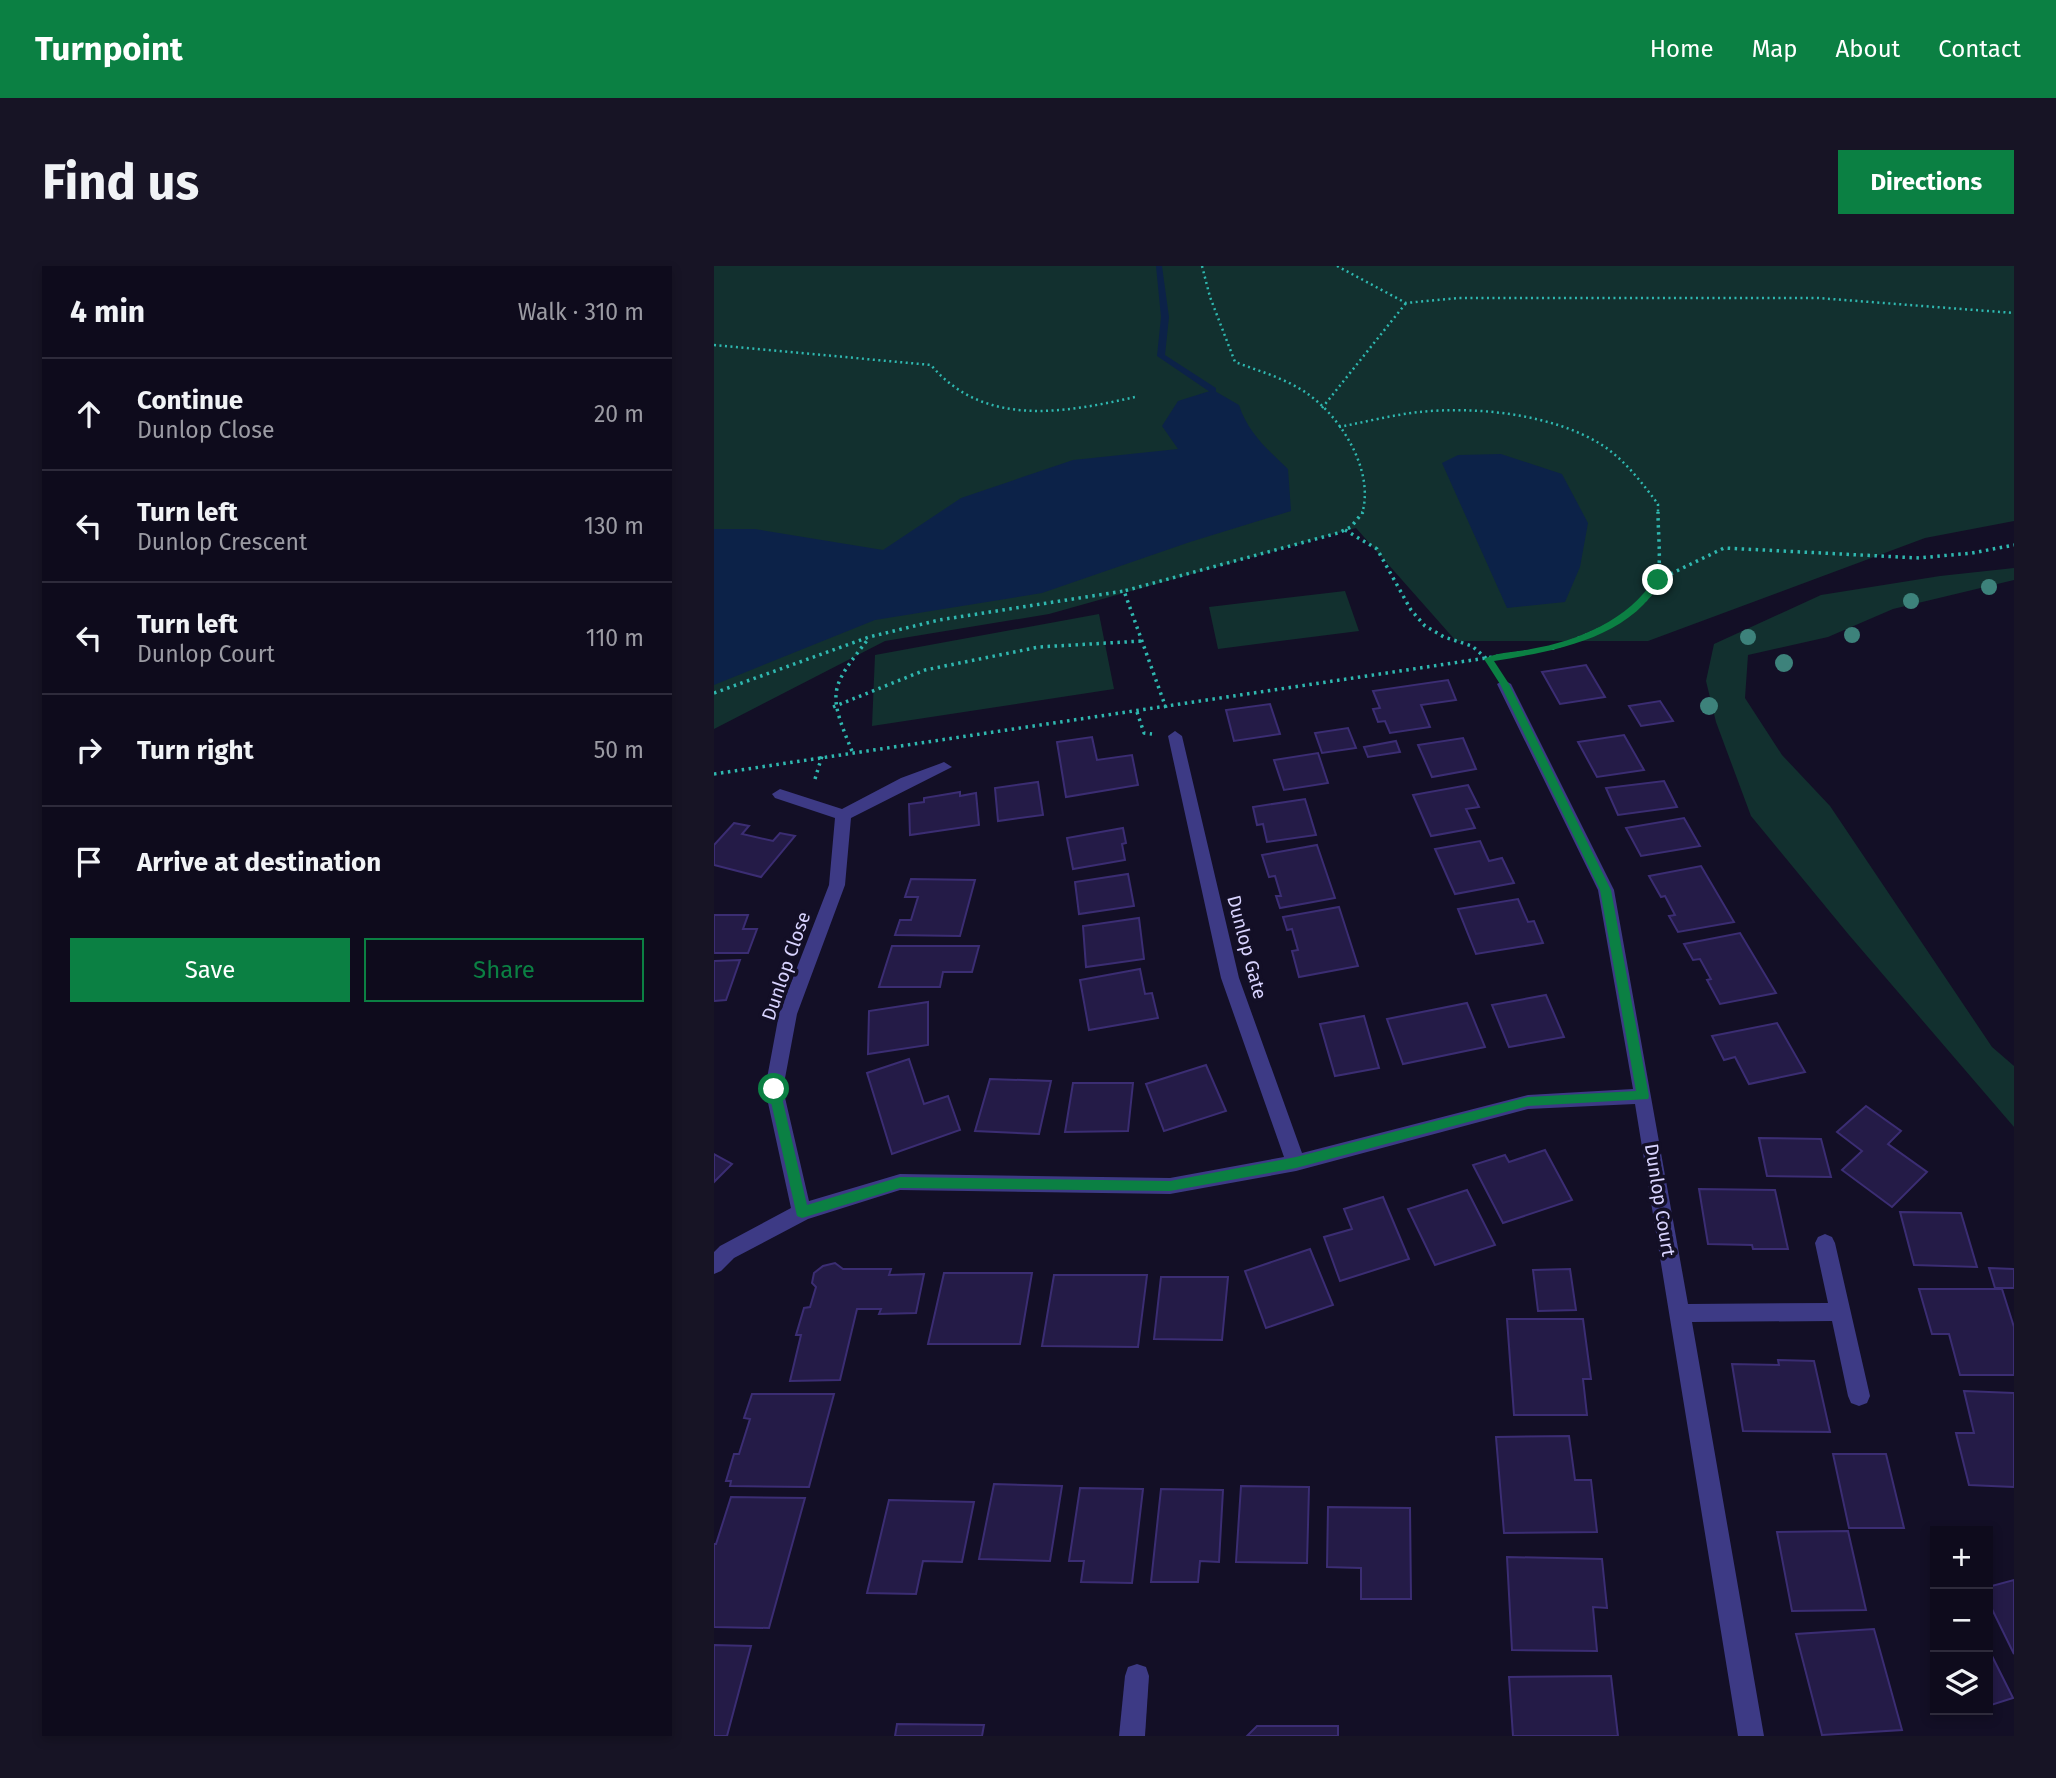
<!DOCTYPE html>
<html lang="en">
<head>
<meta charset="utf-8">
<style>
	body { margin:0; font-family:"Fira Sans",sans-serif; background:#171425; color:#f1f3f6 }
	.controls { position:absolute; right:21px; bottom:21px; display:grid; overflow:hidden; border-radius:0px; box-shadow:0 4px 10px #0003 }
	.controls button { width:63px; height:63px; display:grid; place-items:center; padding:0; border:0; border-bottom:2px solid #2e2b3b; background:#0e0b1c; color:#f1f3f6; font:35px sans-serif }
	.stop { position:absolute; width:21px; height:21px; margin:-16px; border:5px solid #0b8043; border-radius:50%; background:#fff }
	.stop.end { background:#0b8043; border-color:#fff; box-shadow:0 2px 7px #0008 }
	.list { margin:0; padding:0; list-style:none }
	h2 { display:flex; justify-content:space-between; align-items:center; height:91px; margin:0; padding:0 28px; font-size:30px }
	h2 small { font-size:23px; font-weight:400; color:#9b9ba3 }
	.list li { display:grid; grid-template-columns:46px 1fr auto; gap:21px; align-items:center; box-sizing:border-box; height:112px; padding:0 28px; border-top:2px solid #2e2b3b }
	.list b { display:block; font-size:26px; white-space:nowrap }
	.list p { margin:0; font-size:23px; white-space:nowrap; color:#9b9ba3 }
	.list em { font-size:23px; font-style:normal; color:#9b9ba3 }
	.actions { display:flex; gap:14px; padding:21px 28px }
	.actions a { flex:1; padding:16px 0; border:2px solid #0b8043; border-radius:0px; text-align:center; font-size:24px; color:#0b8043 }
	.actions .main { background:#0b8043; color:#fff }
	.icon { flex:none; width:38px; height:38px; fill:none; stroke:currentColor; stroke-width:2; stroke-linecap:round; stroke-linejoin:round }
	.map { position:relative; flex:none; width:1300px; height:1470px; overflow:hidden; border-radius:0px }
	header { display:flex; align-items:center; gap:42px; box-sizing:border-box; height:98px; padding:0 35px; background:#0b8043; color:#fff }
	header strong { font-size:33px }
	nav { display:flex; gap:38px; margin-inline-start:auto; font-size:24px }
	.intro { display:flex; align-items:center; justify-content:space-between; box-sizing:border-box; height:168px; padding:0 42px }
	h1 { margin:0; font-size:49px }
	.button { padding:18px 32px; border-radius:0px; background:#0b8043; color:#fff; font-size:24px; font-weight:700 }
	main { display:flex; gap:42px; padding:0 42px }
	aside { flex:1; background:#0e0b1c; border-radius:0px; box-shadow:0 4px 10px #0003 }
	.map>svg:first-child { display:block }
	.green { fill:#12302f }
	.water { fill:#0c2248 }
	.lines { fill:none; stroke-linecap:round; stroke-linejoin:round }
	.stream { fill:#0c2248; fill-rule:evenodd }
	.building { fill:#241b47; stroke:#3b2d73; stroke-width:2 }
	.path-far1 { stroke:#2fb8b0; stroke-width:2.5; stroke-dasharray:2 3.5; stroke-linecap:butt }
	.path { stroke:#2fb8b0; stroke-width:3.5; stroke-dasharray:2.5 4.5; stroke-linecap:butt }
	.minor { fill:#3d3a85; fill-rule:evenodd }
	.tree { fill:#3d827b }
	.route { fill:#0b8043 }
	.labels { text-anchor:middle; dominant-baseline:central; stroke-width:7; stroke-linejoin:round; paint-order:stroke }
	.street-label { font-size:19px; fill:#d9d4ff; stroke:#130f26 }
</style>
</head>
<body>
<header>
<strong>Turnpoint</strong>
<nav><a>Home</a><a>Map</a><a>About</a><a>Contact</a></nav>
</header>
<div class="intro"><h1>Find us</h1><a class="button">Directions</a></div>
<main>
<aside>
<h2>4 min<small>Walk · 310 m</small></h2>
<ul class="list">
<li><svg class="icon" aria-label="ahead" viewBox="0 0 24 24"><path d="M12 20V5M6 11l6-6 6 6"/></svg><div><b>Continue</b><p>Dunlop Close</p></div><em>20 m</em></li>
<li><svg class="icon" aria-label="left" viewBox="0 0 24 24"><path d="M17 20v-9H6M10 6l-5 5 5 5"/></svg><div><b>Turn left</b><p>Dunlop Crescent</p></div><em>130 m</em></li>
<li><svg class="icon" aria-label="left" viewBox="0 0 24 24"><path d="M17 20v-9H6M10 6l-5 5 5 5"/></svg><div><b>Turn left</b><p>Dunlop Court</p></div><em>110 m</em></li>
<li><svg class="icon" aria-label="right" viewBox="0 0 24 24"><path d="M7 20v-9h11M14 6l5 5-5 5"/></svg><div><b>Turn right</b></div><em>50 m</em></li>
<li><svg class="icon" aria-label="arrive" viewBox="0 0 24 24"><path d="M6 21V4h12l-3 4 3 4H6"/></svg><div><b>Arrive at destination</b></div></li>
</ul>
<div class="actions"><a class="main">Save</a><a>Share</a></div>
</aside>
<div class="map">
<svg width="1300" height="1470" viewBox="0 0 1300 1470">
	<rect width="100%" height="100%" fill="#130f26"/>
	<!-- green -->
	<g class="green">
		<path d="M 0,0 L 1300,0 L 1300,255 L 1211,272 L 934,375 L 742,375 L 642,262 L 335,348 L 171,375 L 0,463 Z"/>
		<path d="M 1300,302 L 1300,314 L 1179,343 L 1114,371 L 1034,389 L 1031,432 L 1068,489 L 1116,540 L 1278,781 L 1300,800 L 1300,861 L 1135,669 L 1037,550 L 1002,456 L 992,415 L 1000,378 L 1107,329 L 1226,310 Z"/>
		<path d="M 631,325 L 645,365 L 504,383 L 495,341 Z"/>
		<path d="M 385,348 L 400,423 L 158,460 L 161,389 Z"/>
	</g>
	<!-- water -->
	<g class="water">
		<path d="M 499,124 L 525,139 C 534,167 553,183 574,203 L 577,245 L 476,276 L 328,327 L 161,354 L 0,419 L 0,263 L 41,263 L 169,284 L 247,232 L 359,194 L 464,183 L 448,160 L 464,135 Z"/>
		<path d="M 787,188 L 848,208 L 874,257 L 866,301 L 851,336 L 793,342 L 728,197 L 744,189 Z"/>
	</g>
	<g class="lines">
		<!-- stream -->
		<path class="stream" d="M 442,0 L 448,0 L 455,51 L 451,89 L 502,122 L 502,126 L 496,126 L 443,90 L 447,51 Z"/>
	</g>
	<!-- building -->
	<g class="building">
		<path d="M 872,399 L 891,431 L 846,438 L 828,406 Z"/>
		<path d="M 734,414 L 742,434 L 707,439 L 716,461 L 676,467 L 671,455 L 664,456 L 659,443 L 666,442 L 659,425 Z"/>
		<path d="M 946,435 L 959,455 L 927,460 L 915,440 Z"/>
		<path d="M 556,438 L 566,468 L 520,475 L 512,444 Z"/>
		<path d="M 634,462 L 642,482 L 608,487 L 601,467 Z"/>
		<path d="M 910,469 L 930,504 L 883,511 L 864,476 Z"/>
		<path d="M 378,471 L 383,494 L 418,489 L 424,519 L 352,531 L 343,476 Z"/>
		<path d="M 749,472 L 762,503 L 718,511 L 704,479 Z"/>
		<path d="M 682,475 L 686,486 L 654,491 L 650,481 Z"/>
		<path d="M 604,487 L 614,517 L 570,524 L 560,494 Z"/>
		<path d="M 950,515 L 963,541 L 904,549 L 892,522 Z"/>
		<path d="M 324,516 L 329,549 L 284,555 L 281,522 Z"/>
		<path d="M 754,519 L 765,541 L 752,543 L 761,562 L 717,570 L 699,529 Z"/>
		<path d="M 246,526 L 246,530 L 262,527 L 265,559 L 196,569 L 195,538 L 210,536 L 210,532 Z"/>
		<path d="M 591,533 L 602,569 L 553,576 L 549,558 L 543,559 L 539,541 Z"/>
		<path d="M 970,552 L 986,580 L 927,590 L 912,562 Z"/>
		<path d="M 20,557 L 35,560 L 28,568 L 59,575 L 66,567 L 81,570 L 47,611 L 0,599 L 0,579 Z"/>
		<path d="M 409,562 L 412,577 L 408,578 L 411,594 L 359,603 L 353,572 Z"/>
		<path d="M 766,575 L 775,595 L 788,592 L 800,617 L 741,628 L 721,583 Z"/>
		<path d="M 603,579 L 621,632 L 566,642 L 562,630 L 567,630 L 561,610 L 555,611 L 548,589 Z"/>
		<path d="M 987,600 L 1020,656 L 964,666 L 955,650 L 961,649 L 951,630 L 947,631 L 935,610 Z"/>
		<path d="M 414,608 L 420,640 L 365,648 L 361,616 Z"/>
		<path d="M 197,613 L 261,614 L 246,670 L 181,669 L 186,654 L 197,654 L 204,631 L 191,631 Z"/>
		<path d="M 804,633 L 814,656 L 820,655 L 829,677 L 762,688 L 744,643 Z"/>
		<path d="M 625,641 L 644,700 L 585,711 L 578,685 L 584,684 L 578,663 L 573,664 L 569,651 Z"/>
		<path d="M 0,649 L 34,649 L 29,663 L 43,663 L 34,687 L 0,687 Z"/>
		<path d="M 425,652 L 430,693 L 372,701 L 369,660 Z"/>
		<path d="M 1026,667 L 1062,727 L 1006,738 L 993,714 L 997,713 L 986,693 L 979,694 L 970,678 Z"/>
		<path d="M 178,680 L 265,680 L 258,706 L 229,706 L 226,721 L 165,721 Z"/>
		<path d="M 26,694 L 12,734 L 0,735 L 0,695 Z"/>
		<path d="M 426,703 L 431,728 L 438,727 L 444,752 L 375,764 L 366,714 Z"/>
		<path d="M 832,729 L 850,771 L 795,781 L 778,739 Z"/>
		<path d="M 214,736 L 214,779 L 154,788 L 155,745 Z"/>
		<path d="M 753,737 L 771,781 L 689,798 L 673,753 Z"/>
		<path d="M 650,750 L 665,802 L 621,810 L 606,758 Z"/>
		<path d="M 1063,757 L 1091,806 L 1035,818 L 1021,791 L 1010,794 L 998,770 Z"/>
		<path d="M 195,793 L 210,838 L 234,830 L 246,864 L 178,888 L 153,807 Z"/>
		<path d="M 492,799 L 512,845 L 450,865 L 432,818 Z"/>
		<path d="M 276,813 L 337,815 L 325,868 L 261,865 Z"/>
		<path d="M 359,817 L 419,817 L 414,865 L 351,866 Z"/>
		<path d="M 1152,840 L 1187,865 L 1174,878 L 1213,906 L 1178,941 L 1128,904 L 1148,885 L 1123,866 Z"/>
		<path d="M 1045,872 L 1107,873 L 1117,911 L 1053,910 Z"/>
		<path d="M 831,884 L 858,934 L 789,957 L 759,899 L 791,889 L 795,896 Z"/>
		<path d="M 0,888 L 18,898 L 0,916 Z"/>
		<path d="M 985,923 L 1061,924 L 1074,983 L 1039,983 L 1038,979 L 994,978 Z"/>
		<path d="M 753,924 L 781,979 L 721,999 L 694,943 Z"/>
		<path d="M 669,931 L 695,993 L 626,1015 L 610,971 L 638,963 L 630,943 Z"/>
		<path d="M 1186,946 L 1247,947 L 1263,1001 L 1200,999 Z"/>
		<path d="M 596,983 L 619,1039 L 552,1062 L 531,1005 Z"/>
		<path d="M 121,997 L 129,1003 L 177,1003 L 175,1009 L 210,1008 L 202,1047 L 165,1048 L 167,1043 L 143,1043 L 126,1114 L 76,1115 L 87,1069 L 82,1069 L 90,1042 L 96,1041 L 102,1021 L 98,1017 L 100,1007 L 109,1000 Z"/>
		<path d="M 1275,1002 L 1300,1003 L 1300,1022 L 1281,1022 Z"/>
		<path d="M 856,1003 L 862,1044 L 824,1045 L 819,1004 Z"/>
		<path d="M 230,1007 L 318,1007 L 306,1078 L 214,1078 Z"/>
		<path d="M 340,1009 L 433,1009 L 424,1081 L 328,1080 Z"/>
		<path d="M 447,1011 L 514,1011 L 508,1074 L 440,1073 Z"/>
		<path d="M 1205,1023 L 1288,1023 L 1300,1061 L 1300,1109 L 1246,1109 L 1235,1068 L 1218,1068 Z"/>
		<path d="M 793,1053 L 869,1053 L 877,1113 L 869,1113 L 873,1149 L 800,1149 Z"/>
		<path d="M 1064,1094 L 1100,1095 L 1116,1166 L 1029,1165 L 1018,1098 L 1065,1099 Z"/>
		<path d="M 1250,1125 L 1300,1127 L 1300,1221 L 1255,1219 L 1242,1167 L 1260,1167 Z"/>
		<path d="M 38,1128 L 120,1128 L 95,1221 L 16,1220 L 17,1215 L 12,1215 L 20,1188 L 25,1188 L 36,1153 L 30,1152 Z"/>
		<path d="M 855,1170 L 861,1214 L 877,1214 L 883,1266 L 790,1267 L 782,1171 Z"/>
		<path d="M 1119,1188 L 1172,1188 L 1190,1262 L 1135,1262 Z"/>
		<path d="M 280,1218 L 348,1220 L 336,1295 L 265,1293 Z"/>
		<path d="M 527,1220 L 595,1221 L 593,1297 L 522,1296 Z"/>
		<path d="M 366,1222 L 429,1223 L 418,1317 L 367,1316 L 370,1295 L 355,1295 Z"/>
		<path d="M 447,1223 L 509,1224 L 505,1296 L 486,1295 L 484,1316 L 437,1316 Z"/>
		<path d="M 17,1231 L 91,1232 L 55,1362 L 0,1361 L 0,1278 L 2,1278 Z"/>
		<path d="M 175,1234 L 260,1236 L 248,1296 L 209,1295 L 202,1328 L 153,1327 Z"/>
		<path d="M 614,1241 L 696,1242 L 697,1333 L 647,1333 L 647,1302 L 613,1301 Z"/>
		<path d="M 1134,1265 L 1152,1344 L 1078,1345 L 1063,1266 Z"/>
		<path d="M 793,1291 L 888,1293 L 893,1342 L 879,1341 L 883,1385 L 798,1384 Z"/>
		<path d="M 1300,1314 L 1300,1388 L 1274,1335 L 1274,1321 Z"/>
		<path d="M 1160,1363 L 1188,1464 L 1108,1469 L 1082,1368 Z"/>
		<path d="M 0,1379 L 37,1380 L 13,1470 L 0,1470 Z"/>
		<path d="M 1274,1382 L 1299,1432 L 1274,1440 Z"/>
		<path d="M 897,1410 L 904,1470 L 799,1470 L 795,1411 Z"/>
		<path d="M 183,1458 L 270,1459 L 268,1470 L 181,1470 Z"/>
		<path d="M 543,1460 L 624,1460 L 624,1470 L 533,1470 Z"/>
	</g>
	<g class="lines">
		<!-- path-far1 -->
		<g class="path-far1">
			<path d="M 488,0 L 496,31 L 521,96 C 545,105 570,112 591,126 C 627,150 661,205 648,248"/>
			<path d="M 623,0 L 692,37 L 744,32 L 1104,32 L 1300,47"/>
			<path d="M 0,79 L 217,99 C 270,162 350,147 421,131"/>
			<path d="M 608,142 L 692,37"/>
			<path d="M 625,161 C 651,156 678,149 705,146 C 762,140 839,148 888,179 C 911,194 928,217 944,238 L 944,248"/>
		</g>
		<!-- path -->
		<g class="path">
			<path d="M 631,264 L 663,283 L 697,344 L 711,360 L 730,371 L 758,380 L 774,394"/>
			<path d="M 944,314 L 1010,282 L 1205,292 L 1258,287 L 1300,279"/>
			<path d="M 0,427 L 155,371 L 225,354 L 410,325"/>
			<path d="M 119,441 L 211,404 L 325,381 L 428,375"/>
			<path d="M 452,442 L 410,325 L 624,267 L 637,261 L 649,246"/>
			<path d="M 423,446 L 430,467 L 438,468"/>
			<path d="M 138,485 C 113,425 116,422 155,372"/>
			<path d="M 0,508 L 839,382 C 867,372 938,346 944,312 C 947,291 944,267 944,246"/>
			<path d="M 101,513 L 108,490"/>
		</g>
		<!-- minor -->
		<g class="minor">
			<path d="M 790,414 L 797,418 L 900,624 L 974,1038 L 1114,1037 L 1101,977 L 1104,971 L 1111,968 L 1118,971 L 1121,977 L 1156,1130 L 1153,1137 L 1145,1140 L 1137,1137 L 1134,1130 L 1118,1055 L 978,1056 L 1050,1470 L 1024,1470 L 921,838 L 814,843 L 582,905 L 456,928 L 186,924 L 94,953 L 20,992 L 7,1005 L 0,1008 L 0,986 L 6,980 L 77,942 L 51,823 L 65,748 L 115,619 L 121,552 L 61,532 L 58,528 L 66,523 L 128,543 L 187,512 L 225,498 L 230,496 L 238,501 L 137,552 L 131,619 L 83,748 L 69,823 L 95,935 L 186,908 L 456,912 L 570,891 L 507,712 L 454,470 L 461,465 L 468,470 L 525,712 L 588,887 L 814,829 L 919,823 L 884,624 L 783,418 Z"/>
			<path d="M 423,1398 L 432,1401 L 435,1410 L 431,1470 L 405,1470 L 411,1410 L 414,1401 Z"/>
		</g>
	</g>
	<!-- trees -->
	<g class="tree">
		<circle cx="1275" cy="321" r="8"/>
		<circle cx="1197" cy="335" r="8"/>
		<circle cx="1138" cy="369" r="8"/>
		<circle cx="1034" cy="371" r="8"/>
		<circle cx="1070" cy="397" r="9"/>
		<circle cx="995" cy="440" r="9"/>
	</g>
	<!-- route -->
	<path class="route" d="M 941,312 L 948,314 C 915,373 841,385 780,395 L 795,418 L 897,624 L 935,830 L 934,833 L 814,840 L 582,902 L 456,925 L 186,922 L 88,952 L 83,950 L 54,823 L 60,818 L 66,823 L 93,939 L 186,911 L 456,915 L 582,891 L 814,831 L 922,825 L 886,624 L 786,418 L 770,393 C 782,386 803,386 817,383 C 864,375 915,354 941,312 Z"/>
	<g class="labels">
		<!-- street labels -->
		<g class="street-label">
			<text transform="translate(533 681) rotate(75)">Dunlop Gate</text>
			<text transform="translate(72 700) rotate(-71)">Dunlop Close</text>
			<text transform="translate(946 934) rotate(81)">Dunlop Court</text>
		</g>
	</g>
</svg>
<div class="controls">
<button>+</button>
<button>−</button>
<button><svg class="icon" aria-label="layers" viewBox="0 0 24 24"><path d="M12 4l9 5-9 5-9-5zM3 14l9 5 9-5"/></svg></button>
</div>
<div class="stop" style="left:60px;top:823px"></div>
<div class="stop end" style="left:944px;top:314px"></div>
</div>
</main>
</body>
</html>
